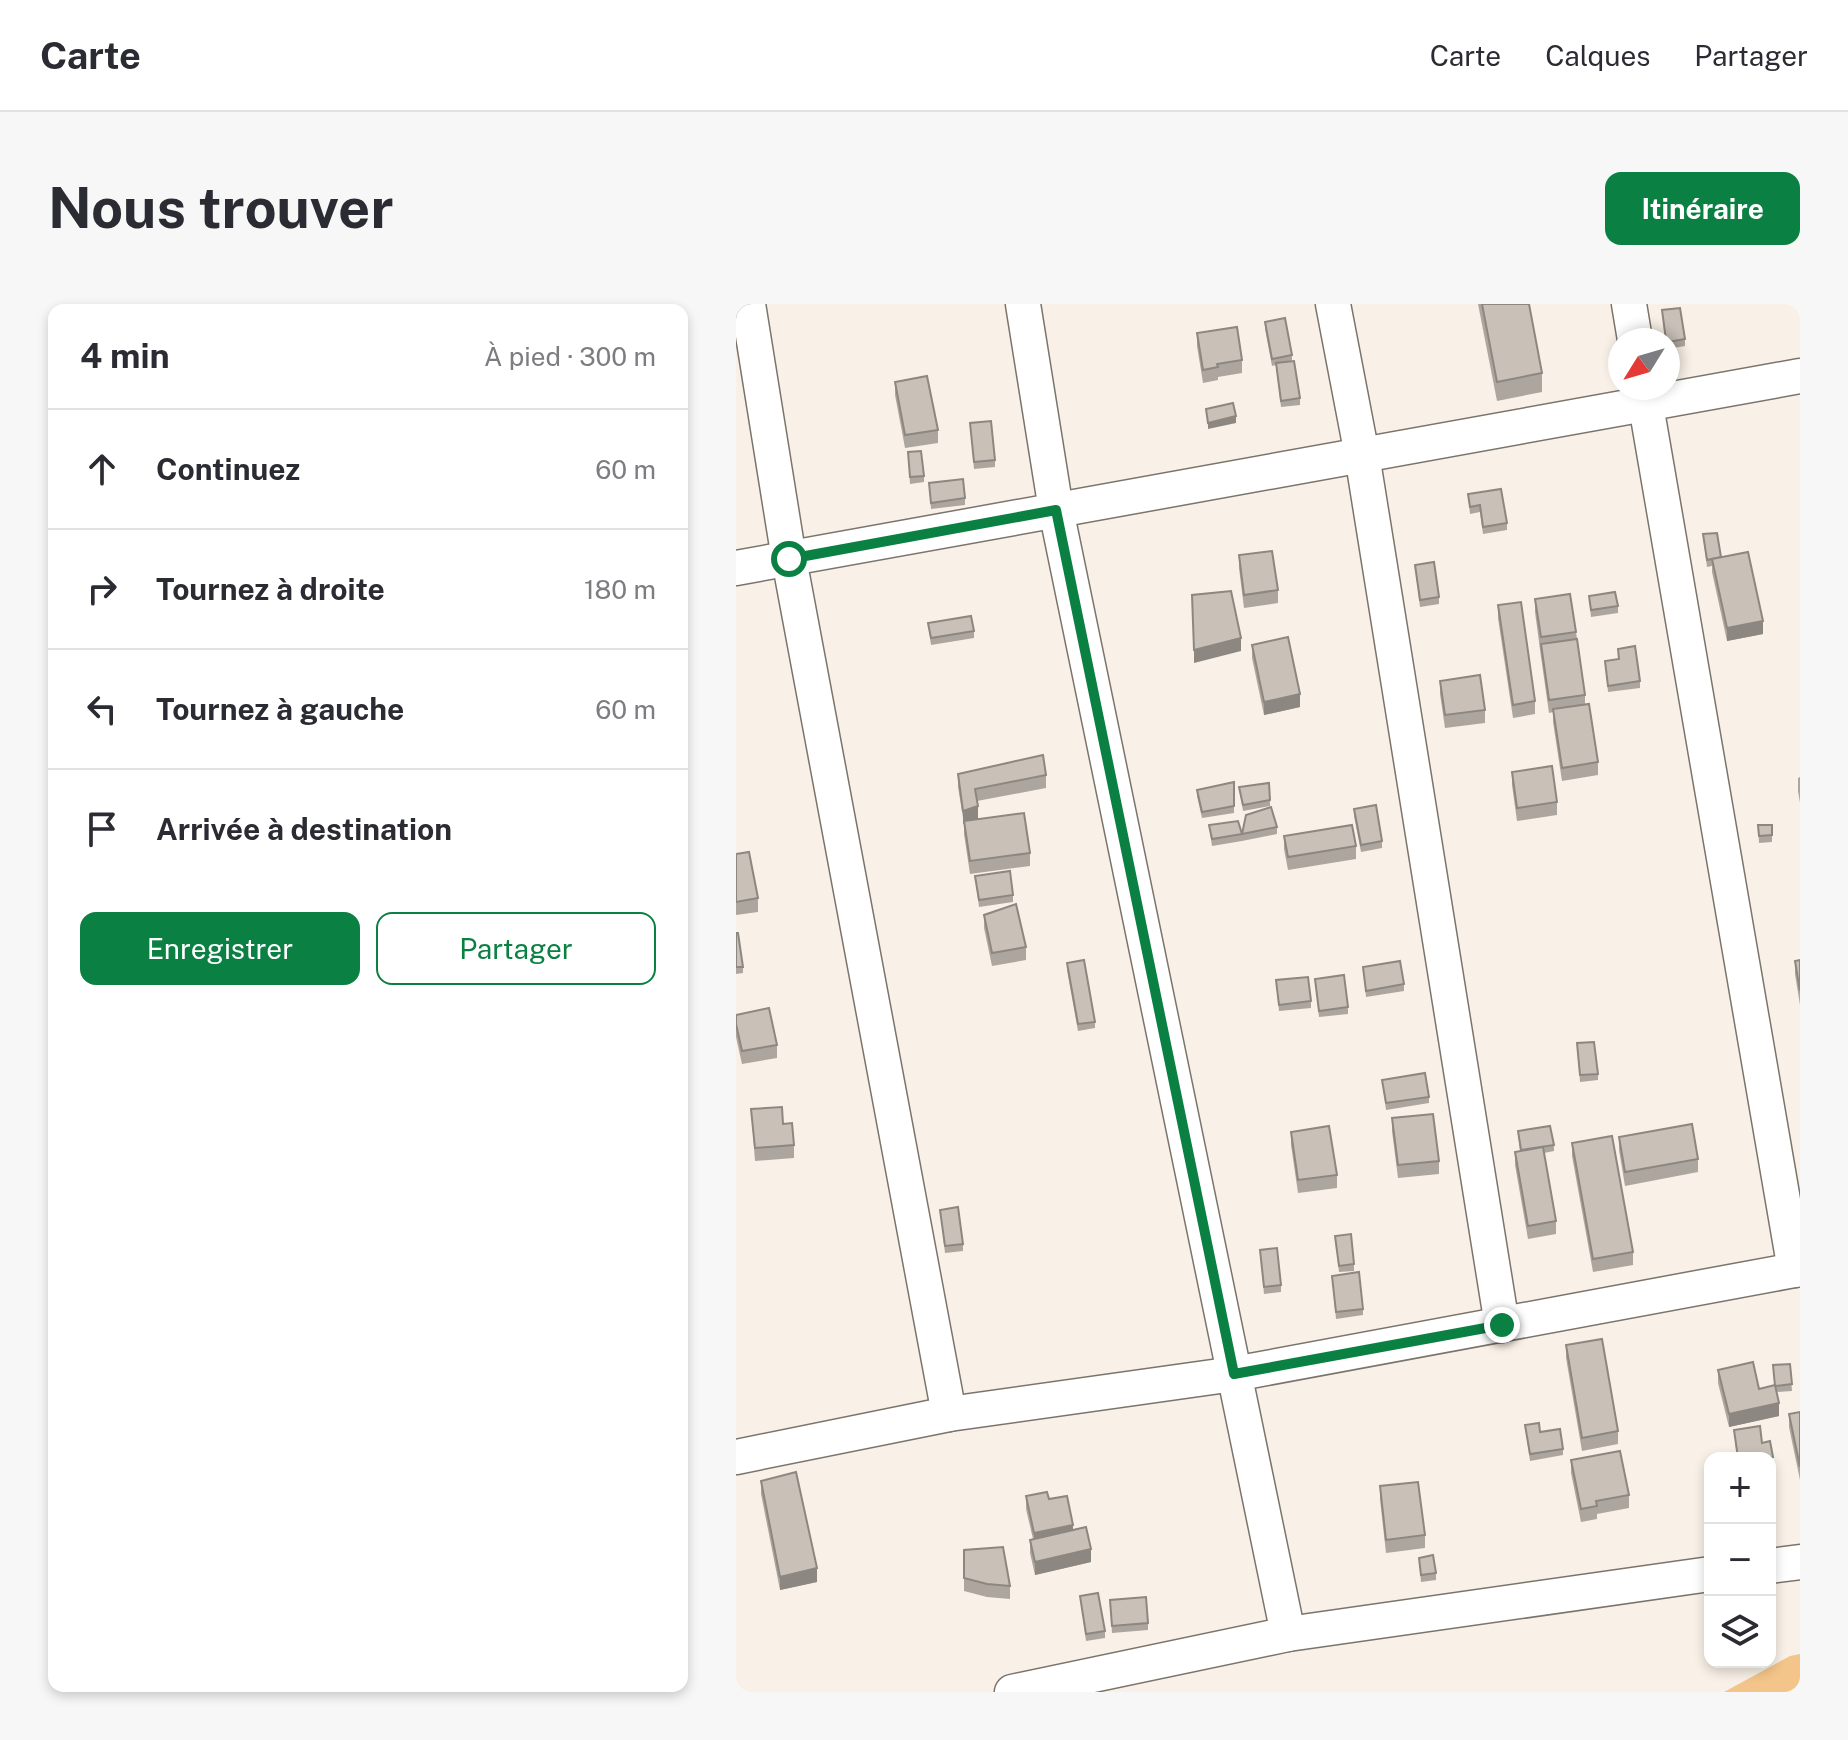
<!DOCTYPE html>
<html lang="fr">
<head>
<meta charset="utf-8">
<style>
	body { margin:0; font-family:"Public Sans",sans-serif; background:#f7f7f7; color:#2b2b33 }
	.controls { position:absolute; right:24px; bottom:24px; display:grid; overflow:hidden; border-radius:16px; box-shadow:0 4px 12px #0003 }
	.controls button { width:72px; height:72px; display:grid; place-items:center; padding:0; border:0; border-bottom:2px solid #e1e1e2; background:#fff; color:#2b2b33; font:40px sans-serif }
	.compass { position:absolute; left:872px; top:24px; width:72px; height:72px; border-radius:50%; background:#fff; box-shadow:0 4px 12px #0003; rotate:233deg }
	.stop { position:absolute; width:24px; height:24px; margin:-18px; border:6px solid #0b8043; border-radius:50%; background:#fff }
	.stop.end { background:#0b8043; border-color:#fff; box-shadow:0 2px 8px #0008 }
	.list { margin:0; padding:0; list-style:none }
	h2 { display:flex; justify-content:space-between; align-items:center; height:104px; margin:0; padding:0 32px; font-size:34px }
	h2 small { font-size:26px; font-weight:400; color:#7c7c81 }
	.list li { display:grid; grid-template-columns:52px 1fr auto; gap:24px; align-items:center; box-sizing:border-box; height:120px; padding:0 32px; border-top:2px solid #e1e1e2 }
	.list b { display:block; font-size:30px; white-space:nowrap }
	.list em { font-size:26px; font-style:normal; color:#7c7c81 }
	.actions { display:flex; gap:16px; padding:24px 32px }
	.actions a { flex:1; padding:18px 0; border:2px solid #0b8043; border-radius:16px; text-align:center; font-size:28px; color:#0b8043 }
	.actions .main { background:#0b8043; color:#fff }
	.icon { flex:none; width:44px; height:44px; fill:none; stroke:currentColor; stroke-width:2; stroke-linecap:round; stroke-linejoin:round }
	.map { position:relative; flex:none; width:1064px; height:1388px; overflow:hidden; border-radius:16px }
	header { display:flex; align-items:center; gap:48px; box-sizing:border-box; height:112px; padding:0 40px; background:#fff; border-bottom:2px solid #e1e1e2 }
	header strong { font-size:38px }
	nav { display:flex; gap:44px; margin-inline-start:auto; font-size:28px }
	.intro { display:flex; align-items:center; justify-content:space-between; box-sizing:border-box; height:192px; padding:0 48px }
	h1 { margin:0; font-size:56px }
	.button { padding:20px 36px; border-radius:16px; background:#0b8043; color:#fff; font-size:28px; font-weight:700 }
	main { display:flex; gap:48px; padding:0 48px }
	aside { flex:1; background:#fff; border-radius:16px; box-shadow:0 4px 12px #0003 }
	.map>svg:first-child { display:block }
	.green { fill:#f4c58a }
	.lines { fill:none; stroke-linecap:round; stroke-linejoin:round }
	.street-casing { stroke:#7b746b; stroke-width:37 }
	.street { stroke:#fff; stroke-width:34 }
	.wall { fill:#ada69e }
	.shaded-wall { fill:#8d8781 }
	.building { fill:#c9c1b8; stroke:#8d8781; stroke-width:2 }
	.route { stroke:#0b8043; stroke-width:10 }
</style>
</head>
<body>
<header>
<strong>Carte</strong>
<nav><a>Carte</a><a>Calques</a><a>Partager</a></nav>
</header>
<div class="intro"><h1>Nous trouver</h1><a class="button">Itinéraire</a></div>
<main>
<aside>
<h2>4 min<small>À pied · 300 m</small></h2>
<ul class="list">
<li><svg class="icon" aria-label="ahead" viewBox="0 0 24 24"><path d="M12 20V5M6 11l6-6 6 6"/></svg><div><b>Continuez</b></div><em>60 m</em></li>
<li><svg class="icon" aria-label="right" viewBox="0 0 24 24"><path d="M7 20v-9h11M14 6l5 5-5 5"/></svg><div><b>Tournez à droite</b></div><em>180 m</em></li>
<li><svg class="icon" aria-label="left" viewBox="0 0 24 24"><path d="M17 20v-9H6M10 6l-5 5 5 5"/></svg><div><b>Tournez à gauche</b></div><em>60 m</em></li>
<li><svg class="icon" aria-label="arrive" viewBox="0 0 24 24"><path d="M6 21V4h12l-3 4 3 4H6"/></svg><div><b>Arrivée à destination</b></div></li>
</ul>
<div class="actions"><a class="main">Enregistrer</a><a>Partager</a></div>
</aside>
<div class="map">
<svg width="1064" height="1388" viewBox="0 0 1064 1388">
	<rect width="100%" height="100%" fill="#f9f1e7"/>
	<!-- green -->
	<path class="green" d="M 1064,1350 L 1064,1388 L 988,1388 L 1054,1352 Z"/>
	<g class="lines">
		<!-- street casing -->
		<g class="street-casing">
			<g id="street">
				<path d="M 12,0 L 53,255 L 213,1110"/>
				<path d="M 287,0 L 320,206 L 552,1330"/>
				<path d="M 597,0 L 626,151 L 766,1021"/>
				<path d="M 893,0 L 899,36"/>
				<path d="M 907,84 L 1059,966"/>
				<path d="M 0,264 L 1064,72"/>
				<path d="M 0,1153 L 213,1110 L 498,1070 L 1064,965"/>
				<path d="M 1034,1262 L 1064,1258"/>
				<path d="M 276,1388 L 552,1330 L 974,1270"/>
			</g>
		</g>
		<!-- street -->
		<use href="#street" class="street"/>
	</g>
	<!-- wall -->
	<g class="wall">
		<path d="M 742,0 L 793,0 L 806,69 L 806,88 L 761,97 Z"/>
		<path d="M 926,6 L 949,35 L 949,42 L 932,45 L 932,36 L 929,36 Z"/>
		<path d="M 529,18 L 556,51 L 556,57 L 564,94 L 564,101 L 545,103 L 540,61 L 536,62 L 529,25 Z"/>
		<path d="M 461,29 L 506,56 L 506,69 L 482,73 L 482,76 L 467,79 L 461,42 Z"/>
		<path d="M 159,78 L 202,126 L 202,139 L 169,144 L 159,91 Z"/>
		<path d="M 234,119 L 259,156 L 259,163 L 238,165 Z"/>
		<path d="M 172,148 L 188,172 L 188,178 L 174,180 Z"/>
		<path d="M 193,179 L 229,194 L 229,201 L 195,205 Z"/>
		<path d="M 732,190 L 771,219 L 771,226 L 747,230 L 744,208 L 734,210 Z"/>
		<path d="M 967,230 L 985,253 L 1027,330 L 991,337 L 976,268 L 976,262 L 971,263 Z"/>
		<path d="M 503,251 L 542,286 L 542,299 L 508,304 L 503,264 Z"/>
		<path d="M 679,261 L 703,293 L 703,300 L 684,303 Z"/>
		<path d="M 853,292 L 882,302 L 882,309 L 855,313 Z"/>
		<path d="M 799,295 L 840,328 L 849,391 L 849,400 L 862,458 L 862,471 L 826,477 L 817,418 L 817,408 L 813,409 L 805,353 L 799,308 Z"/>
		<path d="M 762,301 L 799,397 L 799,410 L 777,414 L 762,314 Z"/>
		<path d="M 192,319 L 238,327 L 238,334 L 195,341 Z"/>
		<path d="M 516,341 L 564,403 L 528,411 L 516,354 Z"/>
		<path d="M 882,345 L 904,377 L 904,384 L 872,388 L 869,357 L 882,355 Z"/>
		<path d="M 704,377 L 749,406 L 749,419 L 709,424 L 704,390 Z"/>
		<path d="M 776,468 L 821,498 L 821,511 L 781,517 L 776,481 Z"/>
		<path d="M 222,470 L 310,471 L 310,484 L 241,497 L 242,515 L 294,549 L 294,562 L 234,570 L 228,530 L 228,520 L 222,483 Z"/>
		<path d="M 1064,473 L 1064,499 L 1062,487 L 1062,474 Z"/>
		<path d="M 498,478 L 498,509 L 466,514 L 461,492 L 461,486 Z"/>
		<path d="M 503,483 L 534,496 L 534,502 L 507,507 Z"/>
		<path d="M 618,505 L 646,537 L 646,544 L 625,548 L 618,512 Z"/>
		<path d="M 473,521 L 506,530 L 506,537 L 476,542 Z"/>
		<path d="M 1022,521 L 1036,521 L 1036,538 L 1023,539 Z"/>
		<path d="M 541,523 L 541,530 L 506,537 L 506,530 Z"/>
		<path d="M 548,532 L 620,542 L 620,555 L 552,566 L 548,545 Z"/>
		<path d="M 0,550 L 22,594 L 22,608 L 0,611 Z"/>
		<path d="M 239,572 L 277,591 L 277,598 L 243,603 Z"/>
		<path d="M 248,611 L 290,643 L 290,656 L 256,662 L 248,624 Z"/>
		<path d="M 0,629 L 7,663 L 7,669 L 0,670 Z"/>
		<path d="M 1064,656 L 1064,701 L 1059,670 L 1059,657 Z"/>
		<path d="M 331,659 L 359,718 L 359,724 L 342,727 L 331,666 Z"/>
		<path d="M 627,663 L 668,680 L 668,687 L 630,693 Z"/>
		<path d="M 579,675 L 612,703 L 612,710 L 583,713 Z"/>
		<path d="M 540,676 L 575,697 L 575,704 L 543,707 Z"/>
		<path d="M 0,711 L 41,741 L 41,754 L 6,760 L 0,733 Z"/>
		<path d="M 841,739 L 862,770 L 862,776 L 844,778 Z"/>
		<path d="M 646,776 L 693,793 L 693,799 L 650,806 Z"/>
		<path d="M 15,805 L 47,820 L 58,841 L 58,854 L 19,857 Z"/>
		<path d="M 656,814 L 703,857 L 703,870 L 662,874 L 656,827 Z"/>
		<path d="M 782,827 L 818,841 L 818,847 L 808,849 L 820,917 L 820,930 L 792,935 L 779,861 L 779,848 L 784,847 Z"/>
		<path d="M 555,828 L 601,871 L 601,884 L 562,889 L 555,841 Z"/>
		<path d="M 883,833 L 962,855 L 962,868 L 889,882 L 883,846 Z"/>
		<path d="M 836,839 L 897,948 L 897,961 L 857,968 L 836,852 Z"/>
		<path d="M 204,906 L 227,940 L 227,947 L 209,949 Z"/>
		<path d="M 599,932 L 618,960 L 618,967 L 603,968 Z"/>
		<path d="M 524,946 L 545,981 L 545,988 L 528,990 Z"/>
		<path d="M 596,972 L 627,1005 L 627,1011 L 600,1015 Z"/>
		<path d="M 830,1041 L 882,1127 L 882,1140 L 846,1147 L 830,1054 Z"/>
		<path d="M 1054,1060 L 1056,1087 L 1040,1088 L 1043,1112 L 993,1123 L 982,1079 L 982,1066 L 1023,1085 L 1038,1081 Z"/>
		<path d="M 1064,1108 L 1064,1176 L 1053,1123 L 1053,1110 Z"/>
		<path d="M 789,1121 L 804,1128 L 827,1145 L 827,1151 L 794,1157 Z"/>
		<path d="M 998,1126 L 1026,1139 L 1037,1153 L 1037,1160 L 1034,1161 L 1034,1154 L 1001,1154 Z"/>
		<path d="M 835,1156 L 893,1191 L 893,1204 L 861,1210 L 861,1215 L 845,1218 L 835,1169 Z"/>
		<path d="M 25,1177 L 81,1278 L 44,1286 L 25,1190 Z"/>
		<path d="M 644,1182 L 689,1231 L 689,1244 L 650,1249 L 644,1195 Z"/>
		<path d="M 290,1192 L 313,1195 L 337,1226 L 355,1258 L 299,1271 L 294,1249 L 294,1236 L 297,1235 L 290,1205 Z"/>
		<path d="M 228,1246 L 274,1282 L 274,1295 L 251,1293 L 228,1287 Z"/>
		<path d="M 683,1254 L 700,1269 L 700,1276 L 685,1278 Z"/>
		<path d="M 344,1292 L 369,1327 L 369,1334 L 350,1337 Z"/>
		<path d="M 374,1296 L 412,1319 L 412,1326 L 376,1329 Z"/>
	</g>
	<!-- shaded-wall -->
	<g class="shaded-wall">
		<path d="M 500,112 L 500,119 L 472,125 L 472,119 Z"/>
		<path d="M 1027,317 L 1027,330 L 991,337 L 991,324 Z"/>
		<path d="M 505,334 L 505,347 L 458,359 L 458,346 Z"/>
		<path d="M 564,390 L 564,403 L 528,411 L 528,398 Z"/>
		<path d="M 242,502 L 242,515 L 227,520 L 227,507 Z"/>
		<path d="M 1043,1099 L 1043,1112 L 993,1123 L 993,1110 Z"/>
		<path d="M 337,1221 L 337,1234 L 298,1242 L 298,1229 Z"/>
		<path d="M 355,1245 L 355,1258 L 299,1271 L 299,1258 Z"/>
		<path d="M 81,1264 L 81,1278 L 44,1286 L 44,1273 Z"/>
	</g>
	<!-- building -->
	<g class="building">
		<path d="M 746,0 L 793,0 L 806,69 L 761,78 Z"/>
		<path d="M 944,4 L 949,35 L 932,38 L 932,36 L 930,36 L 926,6 Z"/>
		<path d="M 549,14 L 556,51 L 536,55 L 529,18 Z"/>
		<path d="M 501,23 L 506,56 L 481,60 L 482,63 L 467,66 L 461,29 Z"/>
		<path d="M 558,57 L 564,94 L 545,97 L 540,59 Z"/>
		<path d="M 191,72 L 202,126 L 169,131 L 159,78 Z"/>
		<path d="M 497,99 L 500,112 L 472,119 L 470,105 Z"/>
		<path d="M 255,117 L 259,156 L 238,158 L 234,119 Z"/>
		<path d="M 185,147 L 188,172 L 174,173 L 172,148 Z"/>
		<path d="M 227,175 L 229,194 L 195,199 L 193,179 Z"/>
		<path d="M 765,185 L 771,219 L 747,223 L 744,201 L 734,203 L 732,190 Z"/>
		<path d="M 981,229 L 985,253 L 971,256 L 967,230 Z"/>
		<path d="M 536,247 L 542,286 L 508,291 L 503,251 Z"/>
		<path d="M 1012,248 L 1027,317 L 991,324 L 976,255 Z"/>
		<path d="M 698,258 L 703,293 L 684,296 L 679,261 Z"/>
		<path d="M 495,287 L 505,334 L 458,346 L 456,291 Z"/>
		<path d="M 879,288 L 882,302 L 855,306 L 853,292 Z"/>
		<path d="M 834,290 L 840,328 L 805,333 L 799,295 Z"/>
		<path d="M 785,298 L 799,397 L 777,401 L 762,301 Z"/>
		<path d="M 235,312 L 238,327 L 195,334 L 192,319 Z"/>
		<path d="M 552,333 L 564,390 L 528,398 L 516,341 Z"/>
		<path d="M 841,335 L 849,391 L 813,396 L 805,340 Z"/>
		<path d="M 899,342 L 904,377 L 872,382 L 869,357 L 883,355 L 882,345 Z"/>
		<path d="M 744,371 L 749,406 L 709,411 L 704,377 Z"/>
		<path d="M 853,400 L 862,458 L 826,464 L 817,405 Z"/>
		<path d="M 307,451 L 310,471 L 239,485 L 242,502 L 227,507 L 222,470 Z"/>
		<path d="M 816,462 L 821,498 L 781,504 L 776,468 Z"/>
		<path d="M 498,478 L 498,502 L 466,508 L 461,486 Z"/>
		<path d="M 533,479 L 534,496 L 507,501 L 503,483 Z"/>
		<path d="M 640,501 L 646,537 L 625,541 L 618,505 Z"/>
		<path d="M 535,503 L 541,523 L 506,530 L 510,511 Z"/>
		<path d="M 288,509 L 294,549 L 234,557 L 228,517 Z"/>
		<path d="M 502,517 L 506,530 L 476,535 L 473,521 Z"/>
		<path d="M 616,521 L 620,542 L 552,553 L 548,532 Z"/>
		<path d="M 1022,521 L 1036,521 L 1036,531 L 1023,532 Z"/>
		<path d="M 13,548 L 22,594 L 0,598 L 0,550 Z"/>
		<path d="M 274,567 L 277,591 L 243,596 L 239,572 Z"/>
		<path d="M 280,600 L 290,643 L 256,649 L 248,611 Z"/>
		<path d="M 0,629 L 2,629 L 7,663 L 0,663 Z"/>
		<path d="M 348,656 L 359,718 L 342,720 L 331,659 Z"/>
		<path d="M 1064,656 L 1064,687 L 1059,657 Z"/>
		<path d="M 664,657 L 668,680 L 630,687 L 627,663 Z"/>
		<path d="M 608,671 L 612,703 L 583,707 L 579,675 Z"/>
		<path d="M 572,673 L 575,697 L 543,701 L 540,676 Z"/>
		<path d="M 33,704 L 41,741 L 6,747 L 0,720 L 0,711 Z"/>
		<path d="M 858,738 L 862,770 L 844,771 L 841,739 Z"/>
		<path d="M 689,769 L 693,793 L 650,799 L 646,776 Z"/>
		<path d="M 46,803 L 47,820 L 56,819 L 58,841 L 19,844 L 15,805 Z"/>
		<path d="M 697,810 L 703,857 L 662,861 L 656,814 Z"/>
		<path d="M 956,820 L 962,855 L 889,868 L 883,833 Z"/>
		<path d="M 593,822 L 601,871 L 562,876 L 555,828 Z"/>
		<path d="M 814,822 L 818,841 L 785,846 L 782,827 Z"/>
		<path d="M 876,832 L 897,948 L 857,955 L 836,839 Z"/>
		<path d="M 807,843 L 820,917 L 792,922 L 779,848 Z"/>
		<path d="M 222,903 L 227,940 L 209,942 L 204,906 Z"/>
		<path d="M 615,930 L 618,960 L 603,962 L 599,932 Z"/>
		<path d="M 541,944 L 545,981 L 528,983 L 524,946 Z"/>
		<path d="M 623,968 L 627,1005 L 600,1008 L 596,972 Z"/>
		<path d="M 866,1035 L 882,1127 L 846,1134 L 830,1041 Z"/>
		<path d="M 1017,1058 L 1023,1085 L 1039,1081 L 1043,1099 L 993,1110 L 982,1066 Z"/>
		<path d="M 1054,1060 L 1056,1080 L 1039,1082 L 1037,1061 Z"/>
		<path d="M 1064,1108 L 1064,1163 L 1053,1110 Z"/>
		<path d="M 803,1119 L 804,1128 L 824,1125 L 827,1145 L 794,1150 L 789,1121 Z"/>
		<path d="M 1024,1122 L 1026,1139 L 1034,1137 L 1037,1153 L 1002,1154 L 998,1126 Z"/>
		<path d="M 884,1147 L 893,1191 L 860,1197 L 861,1202 L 845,1205 L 835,1156 Z"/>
		<path d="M 60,1168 L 81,1264 L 44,1273 L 25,1177 Z"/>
		<path d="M 682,1178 L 689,1231 L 650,1236 L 644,1182 Z"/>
		<path d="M 311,1188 L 313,1195 L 331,1192 L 337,1221 L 298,1229 L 290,1192 Z"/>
		<path d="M 350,1223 L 355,1245 L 299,1258 L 294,1236 Z"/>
		<path d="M 267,1243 L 274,1282 L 251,1280 L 228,1274 L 228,1246 Z"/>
		<path d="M 697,1251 L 700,1269 L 685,1271 L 683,1254 Z"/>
		<path d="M 362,1289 L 369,1327 L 350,1330 L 344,1292 Z"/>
		<path d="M 410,1293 L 412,1319 L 376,1322 L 374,1296 Z"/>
	</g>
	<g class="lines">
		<!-- route -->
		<path class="route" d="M 53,255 L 320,206 L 498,1070 L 766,1021"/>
	</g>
</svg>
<div class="controls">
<button>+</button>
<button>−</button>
<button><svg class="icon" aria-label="layers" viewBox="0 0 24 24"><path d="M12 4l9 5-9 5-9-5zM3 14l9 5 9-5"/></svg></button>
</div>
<svg class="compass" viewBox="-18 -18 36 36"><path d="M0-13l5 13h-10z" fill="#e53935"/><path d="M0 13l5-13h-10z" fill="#7c7c81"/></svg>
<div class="stop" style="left:53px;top:255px"></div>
<div class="stop end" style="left:766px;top:1021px"></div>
</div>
</main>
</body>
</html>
